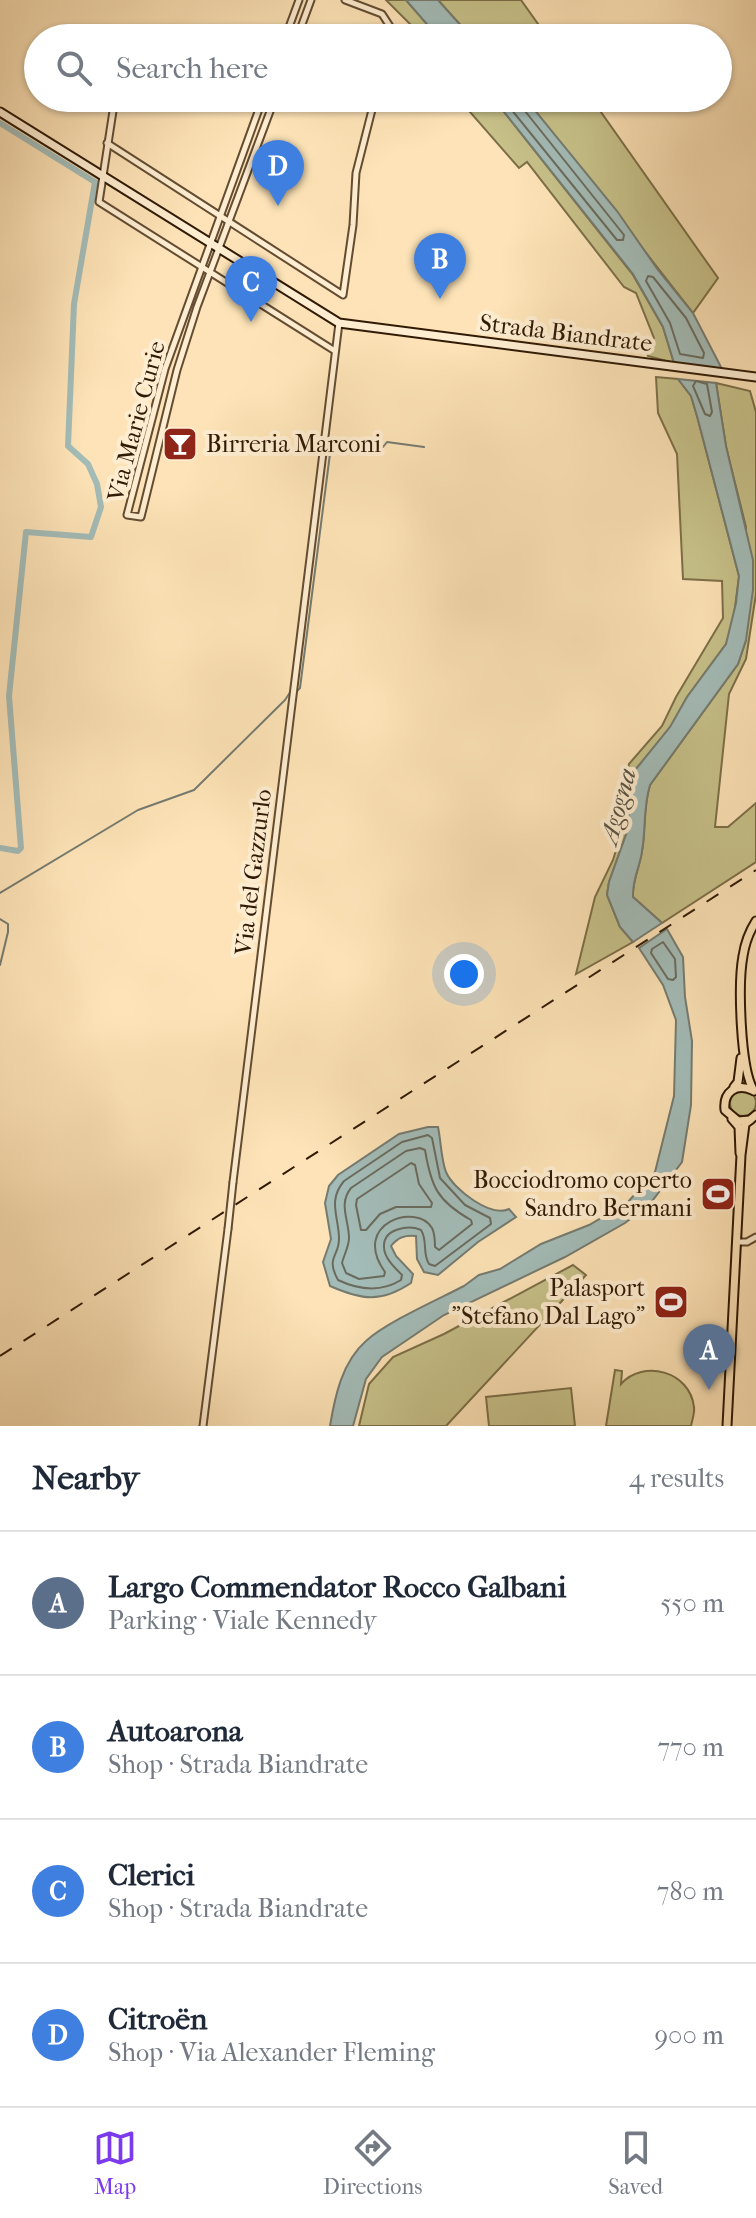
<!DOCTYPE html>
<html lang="en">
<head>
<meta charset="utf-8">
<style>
	body { margin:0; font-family:"IM FELL French Canon",serif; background:#f2f2f3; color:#1f2937 }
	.you { position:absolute; left:464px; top:974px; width:28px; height:28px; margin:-20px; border:6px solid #fff; border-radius:50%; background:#1a73e8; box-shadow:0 0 0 12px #1a73e833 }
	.badge { display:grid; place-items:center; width:52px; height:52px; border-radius:50%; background:#7c3aed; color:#fff; font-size:26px; font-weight:700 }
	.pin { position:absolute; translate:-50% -66px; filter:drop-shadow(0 2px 4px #0008) }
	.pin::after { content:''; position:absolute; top:42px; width:28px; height:24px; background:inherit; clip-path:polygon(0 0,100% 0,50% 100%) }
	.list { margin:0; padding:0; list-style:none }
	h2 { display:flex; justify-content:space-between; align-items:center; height:104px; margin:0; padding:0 32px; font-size:34px }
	h2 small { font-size:26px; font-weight:400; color:#747a83 }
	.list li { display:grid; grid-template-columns:52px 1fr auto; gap:24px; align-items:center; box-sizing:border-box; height:144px; padding:0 32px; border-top:2px solid #e0e1e3 }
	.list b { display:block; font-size:30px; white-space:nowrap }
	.list p { margin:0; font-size:26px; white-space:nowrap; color:#747a83 }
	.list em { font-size:26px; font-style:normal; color:#747a83 }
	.icon { flex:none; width:44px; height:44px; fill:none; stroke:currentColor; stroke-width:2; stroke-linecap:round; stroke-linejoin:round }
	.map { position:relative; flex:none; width:756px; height:1426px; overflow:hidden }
	.search { position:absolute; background:#fff; box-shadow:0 2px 6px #0004; left:24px; right:24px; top:24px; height:88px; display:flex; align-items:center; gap:20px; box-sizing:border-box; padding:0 28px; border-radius:44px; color:#747a83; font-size:30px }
	.sheet { height:680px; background:#fff }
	nav { display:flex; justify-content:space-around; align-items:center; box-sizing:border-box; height:112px; border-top:2px solid #e0e1e3; background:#fff; font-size:22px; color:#747a83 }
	nav a { display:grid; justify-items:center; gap:4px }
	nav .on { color:#7c3aed }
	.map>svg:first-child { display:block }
	.green { fill:#c7c189; stroke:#7c6e47; stroke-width:2 }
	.water { fill:#a3bcb8; stroke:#757b70; stroke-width:2 }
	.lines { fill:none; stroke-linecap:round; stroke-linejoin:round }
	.shore { stroke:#6a6b5e; stroke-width:2 }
	.stream { stroke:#757b70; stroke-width:2 }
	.canal { stroke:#a3bcb8; stroke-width:6 }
	.minor-casing { stroke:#634c32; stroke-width:9 }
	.secondary-casing { stroke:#301a05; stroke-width:11 }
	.primary-casing { stroke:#301a05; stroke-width:11 }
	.minor { stroke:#feedd0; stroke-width:5 }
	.secondary { stroke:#feedd0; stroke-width:7 }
	.primary { stroke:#fde3b7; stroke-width:7 }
	.rail { stroke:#301a05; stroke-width:2; stroke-dasharray:14 14; stroke-linecap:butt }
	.minor-bridge-casing { stroke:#634c32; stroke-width:9; stroke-linecap:butt }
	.minor-bridge { stroke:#feedd0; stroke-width:5 }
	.labels { text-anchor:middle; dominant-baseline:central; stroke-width:8; stroke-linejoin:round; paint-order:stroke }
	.street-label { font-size:24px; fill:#301a05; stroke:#feedd0 }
	.poi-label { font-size:24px; fill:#301a05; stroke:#feedd0; text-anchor:end }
	.water-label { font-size:26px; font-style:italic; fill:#585344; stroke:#feedd0 }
</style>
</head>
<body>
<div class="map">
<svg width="756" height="1426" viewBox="0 0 756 1426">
	<rect width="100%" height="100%" fill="#fde3b7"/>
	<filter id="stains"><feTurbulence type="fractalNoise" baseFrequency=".0025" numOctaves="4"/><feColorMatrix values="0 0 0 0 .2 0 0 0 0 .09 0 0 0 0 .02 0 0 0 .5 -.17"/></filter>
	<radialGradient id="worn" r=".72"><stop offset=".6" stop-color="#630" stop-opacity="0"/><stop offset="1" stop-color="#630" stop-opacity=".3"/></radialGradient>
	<!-- green -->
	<g class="green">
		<path d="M 386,0 L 406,0 L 439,38 L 424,38 Z"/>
		<path d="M 438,0 L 521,0 L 548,38 L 472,38 Z"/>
		<path d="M 467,98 L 493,98 L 633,275 L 663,327 L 674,363 L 648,356 L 644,347 L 654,338 L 636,293 L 624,287 L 527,162 L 519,168 L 463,104 Z"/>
		<path d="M 525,98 L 591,98 L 718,278 L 693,313 Z"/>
		<path d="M 656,377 L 678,379 L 691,396 L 697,416 L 739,576 L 733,623 L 726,644 L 687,697 L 670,728 L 636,769 L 629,794 L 628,829 L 609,882 L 607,895 L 620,927 L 633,942 L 576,974 L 595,897 L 613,860 L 623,828 L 621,803 L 629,764 L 662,726 L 676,697 L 723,618 L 722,581 L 683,579 L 677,454 L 658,413 Z"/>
		<path d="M 716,383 L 750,391 L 756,412 L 756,594 L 746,659 L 729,694 L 715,827 L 728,827 L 756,803 L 756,862 L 662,923 L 633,897 C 632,880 640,867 642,851 C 646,829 643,807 650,785 L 738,664 L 746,640 L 746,527 L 726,447 Z"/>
		<circle cx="743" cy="1103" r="13"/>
		<path d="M 573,1265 L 586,1275 L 446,1426 L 359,1426 L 369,1384 L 393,1357 L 444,1334 Z"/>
		<path d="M 615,1370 L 622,1371 L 621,1384 C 643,1359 690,1371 694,1407 C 695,1413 692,1420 691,1426 L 606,1426 Z"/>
		<path d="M 571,1388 L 575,1426 L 489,1426 L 486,1397 Z"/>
	</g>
	<!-- water -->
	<g class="water">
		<path d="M 406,0 L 438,0 L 472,38 L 439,38 Z"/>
		<path d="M 493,98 L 525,98 L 528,102 L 617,211 L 658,270 L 693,313 L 722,369 L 674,363 L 663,327 L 633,274 Z"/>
		<path d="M 678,379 L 716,383 L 726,446 L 753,560 L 753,590 L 746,640 L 738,664 L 650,785 C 643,807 646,829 642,851 C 640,867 632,880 633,897 L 662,923 L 633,942 L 620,927 L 607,895 L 609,882 L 628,829 L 629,794 L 636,769 L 670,727 L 687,697 L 726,644 L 736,603 L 739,576 L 697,416 L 691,396 Z"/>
		<path d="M 667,929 L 683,957 L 685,997 L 692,1041 L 691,1105 L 682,1162 L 649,1205 L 625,1223 L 565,1257 L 444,1315 L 382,1357 L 366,1379 L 353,1426 L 330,1426 C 335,1396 342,1362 366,1341 C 387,1322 437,1300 464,1286 L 479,1275 L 500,1269 L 541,1244 L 589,1225 L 627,1203 L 655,1172 L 674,1096 L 676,1020 L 663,985 L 639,948 Z"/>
		<path d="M 428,1127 L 438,1127 C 441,1141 441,1159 446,1172 C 453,1189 491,1218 509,1209 L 516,1217 L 478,1242 L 438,1275 L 424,1272 L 417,1259 L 416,1236 C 405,1235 398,1237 391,1246 L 396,1256 L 413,1274 L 411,1283 C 381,1303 362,1300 330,1286 L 323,1262 L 331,1239 L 325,1203 L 329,1186 L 338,1175 L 399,1134 Z"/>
	</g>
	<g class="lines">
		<!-- shore -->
		<g class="shore">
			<path d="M 502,98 L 617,240 L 623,240 L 624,235 L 521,106 L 519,98"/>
			<path d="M 648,276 L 653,277 L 686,318 L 704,353 L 703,358 L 680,354 L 670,323 L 646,281 Z"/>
			<path d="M 696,381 L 707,384 L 712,412 L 710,416 L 705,414 L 693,386 Z"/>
			<path d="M 663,942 L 675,959 L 676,977 L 673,980 L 668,979 L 651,953 L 652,949 Z"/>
			<path d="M 428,1135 L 432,1138 L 440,1178 L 465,1205 L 490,1218 L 491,1224 L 435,1266 L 429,1264 C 422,1253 428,1241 421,1230 C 409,1225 383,1228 384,1247 C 384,1258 395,1268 402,1275 L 401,1280 C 380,1293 359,1290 338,1280 C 325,1256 340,1257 339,1237 C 338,1215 328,1200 344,1181 L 402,1142 Z"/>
			<path d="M 420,1148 L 425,1150 C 431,1186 437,1201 471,1220 L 472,1224 L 439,1250 L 435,1247 C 435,1240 435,1234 432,1228 C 417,1202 350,1223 385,1272 L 384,1276 L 359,1279 L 346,1273 L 342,1263 C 344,1255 349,1246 349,1238 C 349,1220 338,1204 351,1188 L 406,1151 Z"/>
			<path d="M 411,1163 L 415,1165 L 419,1184 L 432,1203 L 431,1207 L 396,1207 L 380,1214 L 366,1230 L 361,1230 L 356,1205 L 357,1199 Z"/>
		</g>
		<!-- stream -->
		<g class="stream">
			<path d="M 297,691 L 300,688 L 332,438 L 383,447 L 387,442 L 424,447"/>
			<path d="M 0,893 L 138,810 L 194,790 L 285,700 L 291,691"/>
			<path d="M 0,919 L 8,924 L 8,932 L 0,965"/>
		</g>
		<!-- canal -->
		<path class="canal" d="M 0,123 L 95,182 L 74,304 L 68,446 L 88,464 L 97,484 L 101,507 L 91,537 L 26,532 L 9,696 L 21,848 L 18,851 L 0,848"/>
		<!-- minor casing -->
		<g class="minor-casing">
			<g id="minor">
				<path d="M 345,0 L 382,14 L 393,31 L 391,38"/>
				<path d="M 285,38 L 299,0"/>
				<path d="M 297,38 L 311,0"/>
				<path d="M 115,98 L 99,202 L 335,351"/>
				<path d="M 263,98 L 165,369 L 127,515 L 141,517 L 177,370 L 197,307 L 275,98"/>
				<path d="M 107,143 L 343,295 L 353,225 L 356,173 L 375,98"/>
				<path d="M 233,1182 L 339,323"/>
				<path d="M 736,1242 L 747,1242 L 756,1237"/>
				<path d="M 203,1426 L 228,1229"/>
			</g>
		</g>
		<!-- secondary casing -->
		<g class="secondary-casing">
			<path id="secondary" d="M 0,112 L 339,323 L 756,377"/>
		</g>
		<!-- primary casing -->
		<g class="primary-casing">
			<g id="primary">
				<path d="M 734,1087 L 738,1082 L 741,1058"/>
				<path d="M 752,1090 C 736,1083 723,1092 725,1110 L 738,1121 L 750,1120 L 756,1115"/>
				<path d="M 754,1091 C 740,1069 738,983 743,956 C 745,943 749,932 756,921"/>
				<path d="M 732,1119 L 739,1127 L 740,1153"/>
				<path d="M 727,1426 L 741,1155 L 745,1124 L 750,1120"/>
			</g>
		</g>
		<!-- minor -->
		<use href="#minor" class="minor"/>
		<!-- secondary -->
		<use href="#secondary" class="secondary"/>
		<!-- primary -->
		<use href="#primary" class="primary"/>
		<!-- rail -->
		<path class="rail" d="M 0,1356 L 756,870"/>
		<!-- minor-bridge casing -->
		<g class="minor-bridge-casing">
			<path id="minor-bridge" d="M 228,1229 L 233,1182"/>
		</g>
		<!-- minor-bridge -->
		<use href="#minor-bridge" class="minor-bridge"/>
	</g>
	<!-- icons -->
	<defs>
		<g id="bar-square" transform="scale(1.8)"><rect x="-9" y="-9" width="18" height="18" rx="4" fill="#8f2418" stroke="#feedd0"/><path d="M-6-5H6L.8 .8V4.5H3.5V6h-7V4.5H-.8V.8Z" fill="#fff"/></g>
		<g id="stadium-square" transform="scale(1.8)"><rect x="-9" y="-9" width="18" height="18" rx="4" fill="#8f2418" stroke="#feedd0"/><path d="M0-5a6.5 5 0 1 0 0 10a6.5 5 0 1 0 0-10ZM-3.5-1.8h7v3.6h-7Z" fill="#fff"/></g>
	</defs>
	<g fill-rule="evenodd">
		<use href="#bar-square" x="180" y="444"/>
		<use href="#stadium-square" x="718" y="1194"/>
		<use href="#stadium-square" x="671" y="1302"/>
	</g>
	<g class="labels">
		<!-- street labels -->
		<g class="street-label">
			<text transform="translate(566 333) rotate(7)">Strada Biandrate</text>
			<text transform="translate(136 421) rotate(-75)">Via Marie Curie</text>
			<text transform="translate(253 872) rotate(-83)">Via del Gazzurlo</text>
		</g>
		<!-- poi labels -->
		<g class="poi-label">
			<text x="206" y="444" text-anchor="start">Birreria Marconi</text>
			<text x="692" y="1180">Bocciodromo coperto<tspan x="692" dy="28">Sandro Bermani</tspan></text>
			<text x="645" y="1288">Palasport<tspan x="645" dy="28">"Stefano Dal Lago"</tspan></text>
		</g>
		<!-- water labels -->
		<g class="water-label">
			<text transform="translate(618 806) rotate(-75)">Agogna</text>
		</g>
	</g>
	<rect width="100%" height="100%" filter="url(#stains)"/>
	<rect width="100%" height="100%" fill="url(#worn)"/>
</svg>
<div class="you"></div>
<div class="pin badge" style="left:709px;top:1390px;background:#5c6f8a">A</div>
<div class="pin badge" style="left:440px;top:299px;background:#3f7fe0">B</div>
<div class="pin badge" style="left:251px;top:322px;background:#3f7fe0">C</div>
<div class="pin badge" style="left:278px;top:206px;background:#3f7fe0">D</div>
<div class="search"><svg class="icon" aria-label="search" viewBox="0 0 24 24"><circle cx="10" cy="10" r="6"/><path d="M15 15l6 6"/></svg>Search here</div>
</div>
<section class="sheet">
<h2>Nearby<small>4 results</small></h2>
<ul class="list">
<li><span class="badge" style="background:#5c6f8a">A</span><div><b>Largo Commendator Rocco Galbani</b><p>Parking · Viale Kennedy</p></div><em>550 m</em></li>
<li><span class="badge" style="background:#3f7fe0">B</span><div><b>Autoarona</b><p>Shop · Strada Biandrate</p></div><em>770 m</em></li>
<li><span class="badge" style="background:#3f7fe0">C</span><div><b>Clerici</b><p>Shop · Strada Biandrate</p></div><em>780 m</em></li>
<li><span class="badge" style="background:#3f7fe0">D</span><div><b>Citroën</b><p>Shop · Via Alexander Fleming</p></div><em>900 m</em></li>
</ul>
</section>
<nav>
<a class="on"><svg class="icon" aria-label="map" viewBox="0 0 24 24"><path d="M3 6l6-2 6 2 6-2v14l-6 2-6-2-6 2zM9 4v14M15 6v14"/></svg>Map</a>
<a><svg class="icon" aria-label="directions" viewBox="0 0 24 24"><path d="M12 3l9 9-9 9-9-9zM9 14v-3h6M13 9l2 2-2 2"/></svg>Directions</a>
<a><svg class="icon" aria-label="saved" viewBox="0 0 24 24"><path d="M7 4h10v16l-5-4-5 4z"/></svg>Saved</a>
</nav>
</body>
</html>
